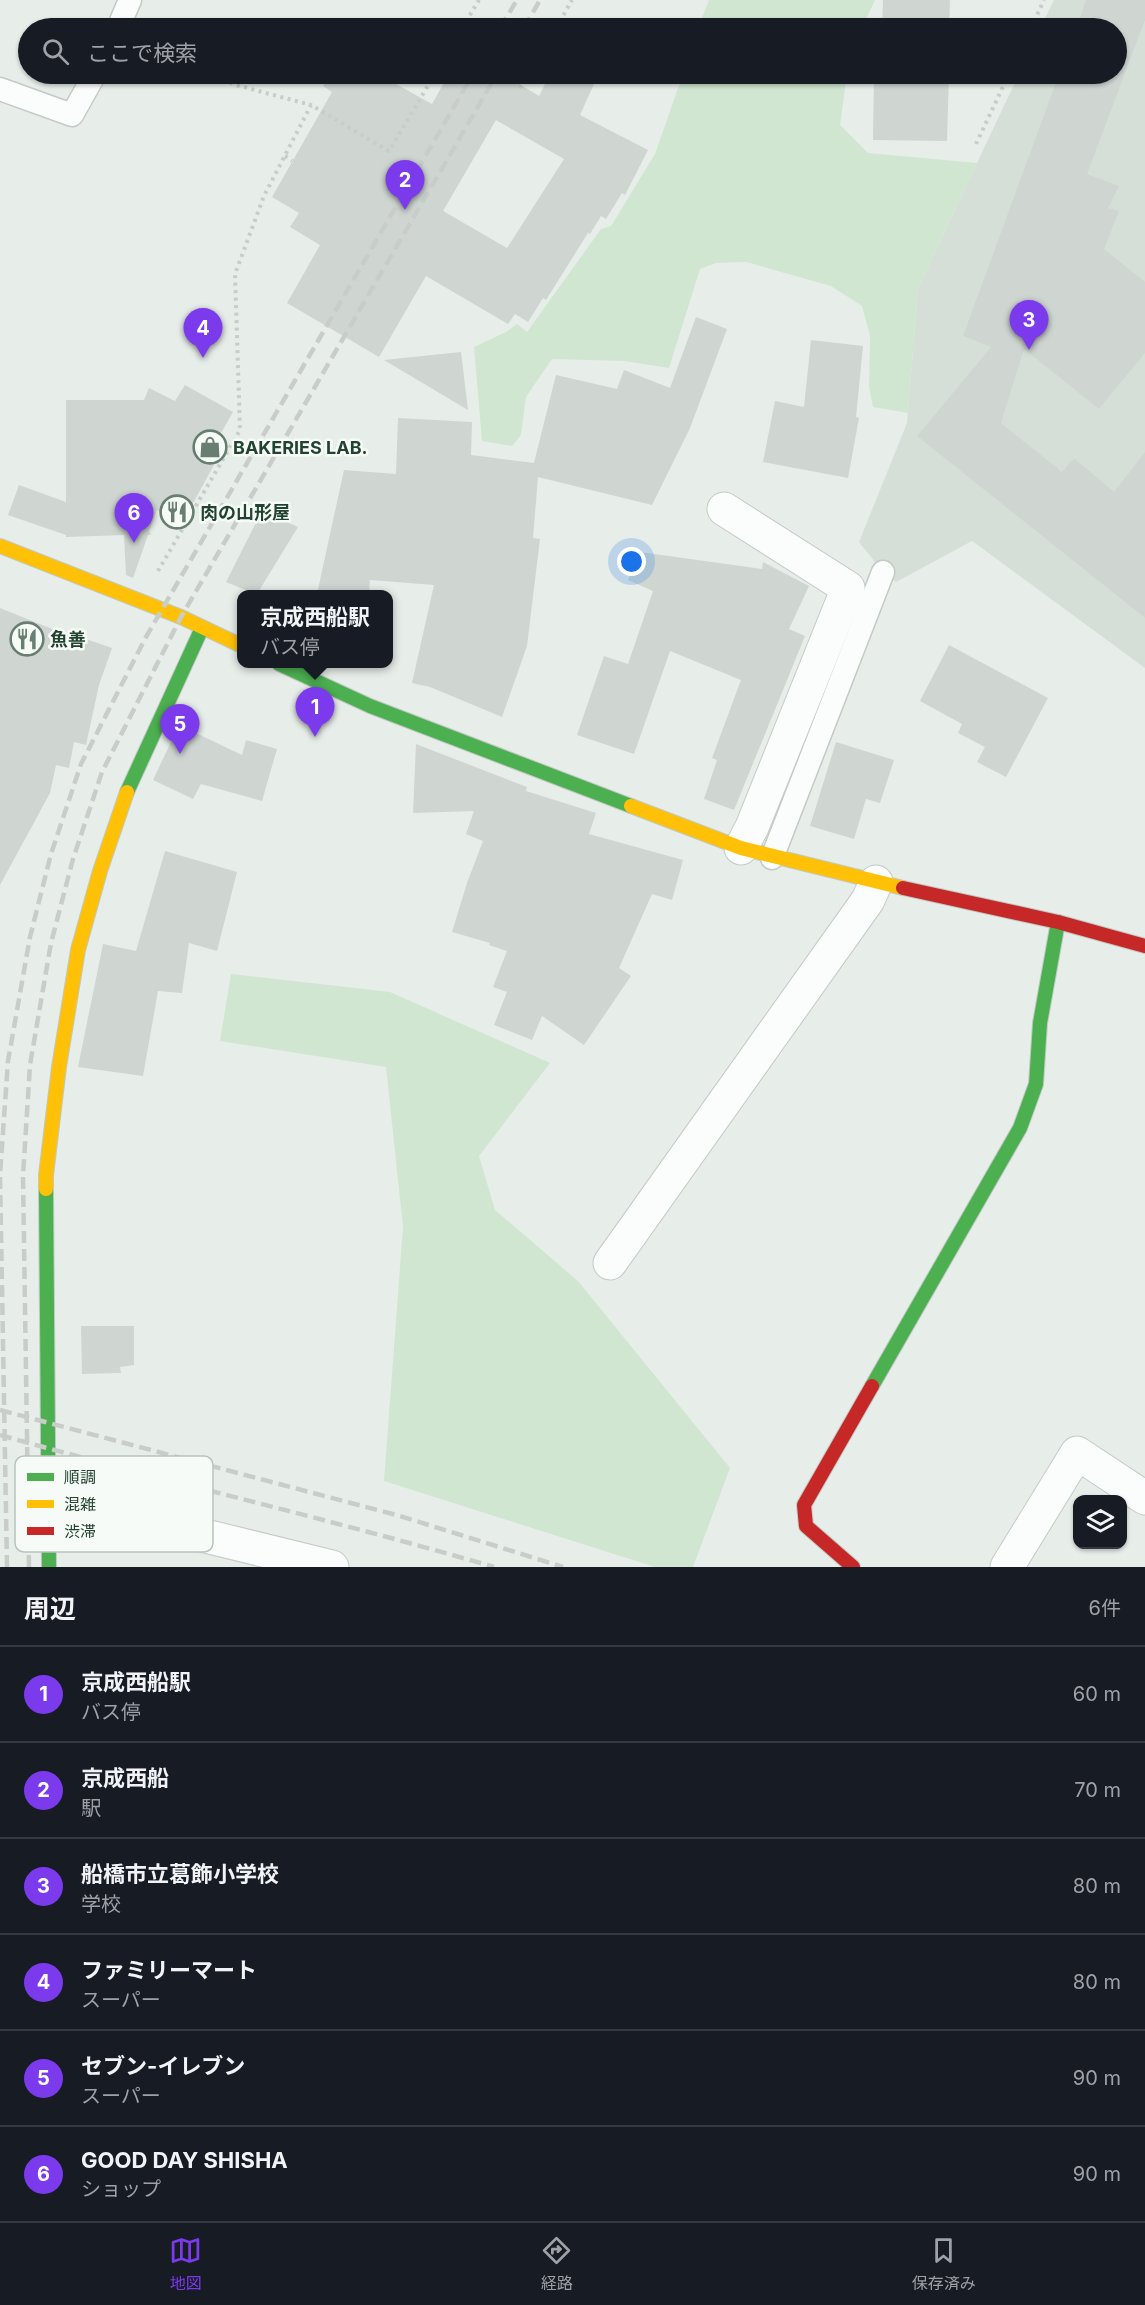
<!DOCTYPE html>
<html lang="ja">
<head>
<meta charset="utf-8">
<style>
	body { margin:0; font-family:Inter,"Noto Sans JP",sans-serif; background:#242831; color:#f1f3f6 }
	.controls { position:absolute; right:18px; bottom:18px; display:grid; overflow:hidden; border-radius:12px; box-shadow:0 2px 4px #0004 }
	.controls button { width:54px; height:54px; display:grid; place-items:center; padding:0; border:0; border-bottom:2px solid #363941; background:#171b24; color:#f1f3f6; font:30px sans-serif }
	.you { position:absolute; left:632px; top:562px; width:21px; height:21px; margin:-15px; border:4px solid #fff; border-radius:50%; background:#1a73e8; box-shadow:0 0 0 9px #1a73e833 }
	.badge { display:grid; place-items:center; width:39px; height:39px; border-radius:50%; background:#7c3aed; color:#fff; font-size:20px; font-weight:700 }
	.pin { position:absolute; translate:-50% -50px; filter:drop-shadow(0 2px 3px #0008) }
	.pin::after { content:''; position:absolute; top:32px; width:21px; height:18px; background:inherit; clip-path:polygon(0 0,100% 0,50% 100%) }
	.popup { position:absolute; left:237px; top:590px; width:156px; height:78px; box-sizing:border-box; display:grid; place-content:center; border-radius:12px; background:#171b24; filter:drop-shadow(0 2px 4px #0005); font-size:20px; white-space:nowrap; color:#9ea1a6 }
	.popup b { font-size:22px; color:#f1f3f6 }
	.popup::after { content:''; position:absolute; left:50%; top:100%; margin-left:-12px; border:12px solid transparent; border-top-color:#171b24 }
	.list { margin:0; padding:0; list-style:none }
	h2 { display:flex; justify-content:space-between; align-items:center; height:78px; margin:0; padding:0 24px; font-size:26px }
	h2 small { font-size:20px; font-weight:400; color:#9ea1a6 }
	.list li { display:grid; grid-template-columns:39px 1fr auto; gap:18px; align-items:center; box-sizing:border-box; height:96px; padding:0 24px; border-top:2px solid #363941 }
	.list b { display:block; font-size:22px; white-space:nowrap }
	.list p { margin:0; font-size:20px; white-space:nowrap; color:#9ea1a6 }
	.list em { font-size:20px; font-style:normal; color:#9ea1a6 }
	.icon { flex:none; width:33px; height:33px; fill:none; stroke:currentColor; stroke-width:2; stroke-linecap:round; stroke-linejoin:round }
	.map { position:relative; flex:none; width:1145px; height:1567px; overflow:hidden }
	.search { position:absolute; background:#171b24; box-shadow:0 2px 4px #0004; left:18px; right:18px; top:18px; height:66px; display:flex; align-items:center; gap:15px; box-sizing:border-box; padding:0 21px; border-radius:33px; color:#9ea1a6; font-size:22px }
	.sheet { height:654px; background:#171b24 }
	nav { display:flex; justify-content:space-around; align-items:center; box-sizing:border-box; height:84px; border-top:2px solid #363941; background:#171b24; font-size:16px; color:#9ea1a6 }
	nav a { display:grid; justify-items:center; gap:3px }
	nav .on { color:#7c3aed }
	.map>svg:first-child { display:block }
	.built { fill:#d5dfd8 }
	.green { fill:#d0e6d1 }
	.building { fill:#cfd6d2; fill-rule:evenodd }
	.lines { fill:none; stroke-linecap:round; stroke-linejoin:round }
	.lane-casing { stroke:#c4cac6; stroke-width:25 }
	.street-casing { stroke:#c4cac6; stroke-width:35 }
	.fast-casing { stroke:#c0c9c4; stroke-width:16 }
	.slow-casing { stroke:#c0c9c4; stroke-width:16 }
	.jam-casing { stroke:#c0c9c4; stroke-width:16 }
	.path { stroke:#c6cec8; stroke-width:4; stroke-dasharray:3 4.5; stroke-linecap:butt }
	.lane { stroke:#fbfcfc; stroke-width:22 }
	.street { stroke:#fbfcfc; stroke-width:33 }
	.fast { stroke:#4caf50; stroke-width:14 }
	.slow { stroke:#ffc107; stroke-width:14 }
	.jam { stroke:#c62828; stroke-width:14 }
	.rail { stroke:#c8cdca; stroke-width:4.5; stroke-dasharray:12 6; stroke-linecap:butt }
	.labels { text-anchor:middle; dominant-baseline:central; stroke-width:5; stroke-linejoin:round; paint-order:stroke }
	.poi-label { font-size:18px; font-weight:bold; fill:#224330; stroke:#f6fbf7; text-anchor:start }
	.key { fill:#f6fbf7; stroke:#b6c4bb; stroke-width:1.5 }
	.key-label { font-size:16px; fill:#224330 }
</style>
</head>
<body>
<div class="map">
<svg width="1145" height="1567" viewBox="0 0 1145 1567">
	<rect width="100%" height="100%" fill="#e7ede9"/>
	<!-- built -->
	<path class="built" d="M 1054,0 L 1145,0 L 1145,668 L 972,541 L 896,582 L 883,572 L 859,542 L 907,423 L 918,288 L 1019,74 L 1116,74 L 1116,28 L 1040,28 Z"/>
	<!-- green -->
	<g class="green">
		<path d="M 709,0 L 875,0 L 862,28 L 698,28 Z"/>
		<path d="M 683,74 L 847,74 L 840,125 L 868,153 L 977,163 L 918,288 L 908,413 L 873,407 L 869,387 L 870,336 L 862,306 L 831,286 L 746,262 L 716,263 L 700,269 L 669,368 L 624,361 L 552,359 L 526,397 L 521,435 L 512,446 L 482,441 L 474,347 L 506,332 L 517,324 L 527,332 L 601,229 L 611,226 L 655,154 Z"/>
		<path d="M 231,974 L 390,992 L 550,1063 L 479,1156 L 495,1210 L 578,1281 L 730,1468 L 693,1567 L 655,1567 L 384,1481 L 403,1227 L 386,1067 L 220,1041 Z"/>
	</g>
	<!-- building -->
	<g class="building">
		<path d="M 883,0 L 950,0 L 949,28 L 882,28 Z"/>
		<path d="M 1086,0 L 1145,0 L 1145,20 L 1087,174 L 1119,186 L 1108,208 L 1119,211 L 1104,249 L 1145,282 L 1145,353 L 1099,409 L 1024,349 L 1001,423 L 1062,472 L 1074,458 L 1114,492 L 1145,452 L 1145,618 L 917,436 L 991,347 L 963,336 L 1059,74 L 1116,74 L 1116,28 L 1076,28 Z"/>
		<path d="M 331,74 L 378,74 L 432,104 L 449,74 L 503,74 L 539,96 L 550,74 L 572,74 L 594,84 L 580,115 L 648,150 L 625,195 L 622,193 L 606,219 L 601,216 L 590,234 L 588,233 L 546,300 L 543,298 L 528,322 L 515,314 L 508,324 L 426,276 L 379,357 L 287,303 L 320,245 L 290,227 L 299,213 L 272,197 L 332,92 L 323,86 ZM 496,120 L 564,159 L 507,248 L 443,211 Z"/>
		<path d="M 874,74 L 949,74 L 947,141 L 873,140 Z"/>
		<path d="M 696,317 L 727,329 L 690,428 L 652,505 L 538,477 L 533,538 L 540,539 L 527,646 L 502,717 L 430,687 L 412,683 L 434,585 L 370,580 L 369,594 L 317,594 L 344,470 L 396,474 L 398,418 L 472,422 L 471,455 L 534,463 L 556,375 L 617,389 L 624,370 L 670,388 Z"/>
		<path d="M 811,340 L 863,346 L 856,417 L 859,418 L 848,478 L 763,462 L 775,401 L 804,407 Z"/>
		<path d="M 461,352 L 468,410 L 384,360 Z"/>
		<path d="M 185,385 L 233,412 L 217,440 L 225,445 L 182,523 L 157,510 L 149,531 L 151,535 L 148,535 L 133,578 L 126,575 L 124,535 L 66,537 L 66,535 L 8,515 L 19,485 L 66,502 L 66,400 L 144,400 L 149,388 L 175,401 Z"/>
		<path d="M 262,511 L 298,527 L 257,594 L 255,594 L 226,582 Z"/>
		<path d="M 640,552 L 762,569 L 763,562 L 809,586 L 789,629 L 805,636 L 734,810 L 704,799 L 717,760 L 712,758 L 741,680 L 670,651 L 634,754 L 577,735 L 604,656 L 628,664 L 653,591 L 628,580 Z"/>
		<path d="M 0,608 L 57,631 L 57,629 L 112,648 L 99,685 L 86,745 L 74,742 L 69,768 L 56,765 L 50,793 L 0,885 Z"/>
		<path d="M 949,645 L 1048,698 L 1006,777 L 977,762 L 985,747 L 958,733 L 962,724 L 920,701 Z"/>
		<path d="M 179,725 L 242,755 L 246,740 L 277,749 L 262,801 L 201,784 L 193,799 L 153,780 Z"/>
		<path d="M 836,742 L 894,760 L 880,803 L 866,799 L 854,839 L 810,826 Z"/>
		<path d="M 416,744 L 527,787 L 526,791 L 596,813 L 589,834 L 683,860 L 672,900 L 652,894 L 619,968 L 631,976 L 584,1045 L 542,1016 L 532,1040 L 494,1025 L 507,992 L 493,987 L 507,951 L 489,945 L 490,943 L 452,932 L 467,883 L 483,841 L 466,834 L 474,811 L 413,813 Z"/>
		<path d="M 165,851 L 237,872 L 217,951 L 189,943 L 182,993 L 158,991 L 143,1076 L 78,1067 L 103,944 L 136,951 Z"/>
		<path d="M 81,1326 L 134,1326 L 134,1365 L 120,1367 L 121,1373 L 82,1374 Z"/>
	</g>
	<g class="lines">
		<!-- lane casing -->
		<g class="lane-casing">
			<g id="lane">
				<path d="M 118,28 L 130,0"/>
				<path d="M 0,89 L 72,115 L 95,74"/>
				<path d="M 772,858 L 883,572"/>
			</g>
		</g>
		<!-- street casing -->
		<g class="street-casing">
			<g id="street">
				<path d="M 724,509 L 848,588 L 752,827 L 741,848"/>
				<path d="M 610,1263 L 868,900 L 876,882"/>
				<path d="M 47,1502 L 181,1530 L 332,1567"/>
				<path d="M 1007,1567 L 1077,1453 L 1145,1498"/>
			</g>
		</g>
		<!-- fast casing -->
		<g class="fast-casing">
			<g id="fast">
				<path d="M 279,664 L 370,706 L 631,806"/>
				<path d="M 127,792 L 202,628"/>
				<path d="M 46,1189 L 49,1567"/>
				<path d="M 872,1386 L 1020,1128 L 1036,1084 L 1040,1023 L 1058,922"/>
			</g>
		</g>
		<!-- slow casing -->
		<g class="slow-casing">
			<g id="slow">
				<path d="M 0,546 L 181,617 L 242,646"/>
				<path d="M 631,806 L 741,848 L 903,888"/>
				<path d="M 46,1189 L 46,1175 L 59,1067 L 78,950 L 100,871 L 127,792"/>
			</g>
		</g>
		<!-- jam casing -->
		<g class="jam-casing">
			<g id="jam">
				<path d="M 903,888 L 1058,922 L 1145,946"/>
				<path d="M 853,1567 L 806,1526 L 804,1505 L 872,1386"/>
			</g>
		</g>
		<!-- path -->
		<g class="path">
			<path d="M 462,28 L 479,0"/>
			<path d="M 556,28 L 572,0"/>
			<path d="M 1031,28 L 1044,0"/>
			<path d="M 209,74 L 236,85 L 311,105"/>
			<path d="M 520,88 L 529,74"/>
			<path d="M 976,144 L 1009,74"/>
			<path d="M 285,156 L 292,161"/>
			<path d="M 158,571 L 240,430 L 235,274 L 264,196 L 311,105 L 389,151 L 435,74"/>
		</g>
		<!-- lane -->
		<use href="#lane" class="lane"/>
		<!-- street -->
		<use href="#street" class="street"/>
		<!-- fast -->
		<use href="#fast" class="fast"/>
		<!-- slow -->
		<use href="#slow" class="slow"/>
		<!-- jam -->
		<use href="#jam" class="jam"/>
		<!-- rail -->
		<g class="rail">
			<path d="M 500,28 L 517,0"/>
			<path d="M 524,28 L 540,0"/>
			<path d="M 0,1410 L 400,1516 L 563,1567"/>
			<path d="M 0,1435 C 164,1481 330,1519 494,1567"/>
			<path d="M 7,1567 L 0,1175 L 8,1061 L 30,937 L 51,854 L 81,764 L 146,637 L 473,74"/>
			<path d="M 29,1567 L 23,1176 L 30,1065 L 51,943 L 73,859 L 102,772 L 181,617 L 497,74"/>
		</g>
	</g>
	<!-- icons -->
	<defs>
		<g id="shop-ring" transform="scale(1.725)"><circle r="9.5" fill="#f6fbf7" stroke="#677e71" stroke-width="1.5"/><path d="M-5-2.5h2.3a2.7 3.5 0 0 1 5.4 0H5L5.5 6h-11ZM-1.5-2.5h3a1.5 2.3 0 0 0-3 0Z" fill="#677e71"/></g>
		<g id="restaurant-ring" transform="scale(1.725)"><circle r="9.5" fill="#f6fbf7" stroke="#677e71" stroke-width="1.5"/><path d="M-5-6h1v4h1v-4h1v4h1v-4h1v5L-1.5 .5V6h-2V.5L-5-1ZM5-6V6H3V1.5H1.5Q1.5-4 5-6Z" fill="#677e71"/></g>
	</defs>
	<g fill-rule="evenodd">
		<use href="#shop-ring" x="210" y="447"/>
		<use href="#restaurant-ring" x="177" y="512"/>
		<use href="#restaurant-ring" x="27" y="639"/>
	</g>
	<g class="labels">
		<!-- poi labels -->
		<g class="poi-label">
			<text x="233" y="447">BAKERIES LAB.</text>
			<text x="200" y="512">肉の山形屋</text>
			<text x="50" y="639">魚善</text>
		</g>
	</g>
	<!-- legend -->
	<rect x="15" y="1456" width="198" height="96" rx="9" class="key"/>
	<rect x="27" y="1473" width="27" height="8" fill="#4caf50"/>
	<rect x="27" y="1500" width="27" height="8" fill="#ffc107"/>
	<rect x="27" y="1527" width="27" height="8" fill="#c62828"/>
	<g class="key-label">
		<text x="64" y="1483">順調</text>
		<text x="64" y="1510">混雑</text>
		<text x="64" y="1537">渋滞</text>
	</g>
</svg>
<div class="controls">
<button><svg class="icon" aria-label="layers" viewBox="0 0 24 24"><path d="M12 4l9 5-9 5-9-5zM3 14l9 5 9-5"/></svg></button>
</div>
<div class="you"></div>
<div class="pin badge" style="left:315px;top:737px">1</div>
<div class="popup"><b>京成西船駅</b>バス停</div>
<div class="pin badge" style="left:405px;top:210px">2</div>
<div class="pin badge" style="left:1029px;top:350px">3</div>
<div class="pin badge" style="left:203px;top:358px">4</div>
<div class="pin badge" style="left:180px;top:754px">5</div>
<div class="pin badge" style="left:134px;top:543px">6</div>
<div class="search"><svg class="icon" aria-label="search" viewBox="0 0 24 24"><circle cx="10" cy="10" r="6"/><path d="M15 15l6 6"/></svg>ここで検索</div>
</div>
<section class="sheet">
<h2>周辺<small>6件</small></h2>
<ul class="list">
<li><span class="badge">1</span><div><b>京成西船駅</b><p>バス停</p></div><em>60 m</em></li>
<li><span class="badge">2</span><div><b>京成西船</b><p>駅</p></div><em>70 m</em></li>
<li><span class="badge">3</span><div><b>船橋市立葛飾小学校</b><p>学校</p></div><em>80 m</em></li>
<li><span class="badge">4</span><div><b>ファミリーマート</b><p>スーパー</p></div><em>80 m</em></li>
<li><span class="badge">5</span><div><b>セブン-イレブン</b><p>スーパー</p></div><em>90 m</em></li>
<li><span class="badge">6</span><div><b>GOOD DAY SHISHA</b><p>ショップ</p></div><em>90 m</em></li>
</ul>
</section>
<nav>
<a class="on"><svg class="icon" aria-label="map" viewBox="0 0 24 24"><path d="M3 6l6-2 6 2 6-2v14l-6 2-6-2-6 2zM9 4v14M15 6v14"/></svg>地図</a>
<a><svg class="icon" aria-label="directions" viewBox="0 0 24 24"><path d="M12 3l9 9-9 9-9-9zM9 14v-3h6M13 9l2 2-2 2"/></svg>経路</a>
<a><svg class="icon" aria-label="saved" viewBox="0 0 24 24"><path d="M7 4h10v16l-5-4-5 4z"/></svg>保存済み</a>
</nav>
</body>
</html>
